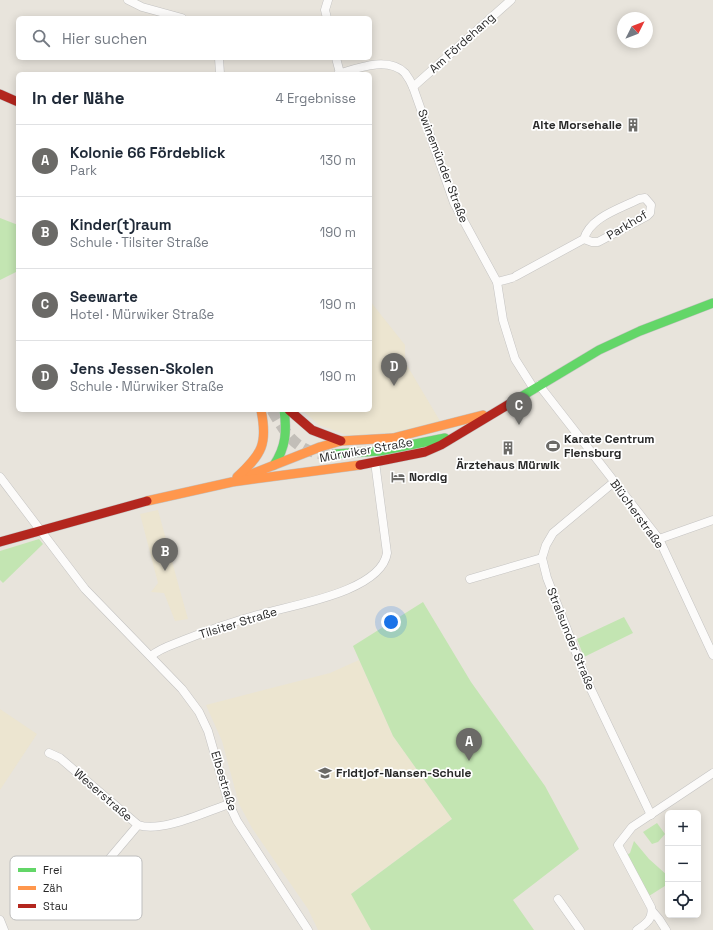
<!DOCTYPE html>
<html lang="de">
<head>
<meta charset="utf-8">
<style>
	body { margin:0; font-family:"Space Grotesk",sans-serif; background:#f6f6f7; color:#1f2937 }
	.controls { position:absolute; right:12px; bottom:12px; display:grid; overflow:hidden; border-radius:6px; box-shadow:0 2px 10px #0003 }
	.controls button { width:36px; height:36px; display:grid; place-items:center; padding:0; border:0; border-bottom:1px solid #e0e1e3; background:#fff; color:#1f2937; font:20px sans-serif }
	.compass { position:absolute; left:617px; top:12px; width:36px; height:36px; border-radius:50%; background:#fff; box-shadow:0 2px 10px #0003; rotate:48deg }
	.you { position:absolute; left:391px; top:622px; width:14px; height:14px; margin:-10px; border:3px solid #fff; border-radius:50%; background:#1a73e8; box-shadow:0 0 0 6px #1a73e833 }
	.badge { display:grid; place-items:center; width:26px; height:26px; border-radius:50%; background:#6b6a67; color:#fff; font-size:13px; font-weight:700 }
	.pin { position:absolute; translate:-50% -33px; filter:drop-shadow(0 1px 2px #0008) }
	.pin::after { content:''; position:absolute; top:21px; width:14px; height:12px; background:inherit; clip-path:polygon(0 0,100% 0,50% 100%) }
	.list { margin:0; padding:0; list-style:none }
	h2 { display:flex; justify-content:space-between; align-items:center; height:52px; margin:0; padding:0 16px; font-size:17px }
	h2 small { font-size:13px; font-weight:400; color:#747a83 }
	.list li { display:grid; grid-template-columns:26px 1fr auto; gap:12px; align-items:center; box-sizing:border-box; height:72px; padding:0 16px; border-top:1px solid #e0e1e3 }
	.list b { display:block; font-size:15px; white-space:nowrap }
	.list p { margin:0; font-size:13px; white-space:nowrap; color:#747a83 }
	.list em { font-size:13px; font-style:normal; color:#747a83 }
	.icon { flex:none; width:22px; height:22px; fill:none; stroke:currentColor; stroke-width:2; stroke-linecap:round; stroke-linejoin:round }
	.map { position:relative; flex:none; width:713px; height:930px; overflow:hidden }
	.search { position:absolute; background:#fff; box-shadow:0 2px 10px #0003; left:16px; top:16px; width:356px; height:44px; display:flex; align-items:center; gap:10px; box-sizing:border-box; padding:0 14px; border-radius:6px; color:#747a83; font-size:15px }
	.panel { position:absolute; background:#fff; box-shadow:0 2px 10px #0003; left:16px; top:72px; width:356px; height:340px; border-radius:6px }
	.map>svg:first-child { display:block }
	.education { fill:#ece5d0 }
	.green { fill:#c3e5b2 }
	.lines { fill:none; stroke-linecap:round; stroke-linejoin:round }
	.secondary-tunnel { stroke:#c2beb8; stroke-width:11; stroke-dasharray:11 5.5; stroke-linecap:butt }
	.street-casing { stroke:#c4c3c2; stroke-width:9 }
	.fast-casing { stroke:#c4c3c2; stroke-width:10 }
	.slow-casing { stroke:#c4c3c2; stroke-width:10 }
	.jam-casing { stroke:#c4c3c2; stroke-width:10 }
	.street { stroke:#fcfbfa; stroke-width:8 }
	.fast { stroke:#63d668; stroke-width:9 }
	.slow { stroke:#ff974d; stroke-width:9 }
	.jam { stroke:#b3261e; stroke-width:9 }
	.labels { text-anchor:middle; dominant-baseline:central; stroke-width:3.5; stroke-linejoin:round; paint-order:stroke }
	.street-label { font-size:12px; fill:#282828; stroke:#fff }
	.poi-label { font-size:12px; font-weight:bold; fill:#282828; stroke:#fff; text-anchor:start }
	.key { fill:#fff; stroke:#bebebe; stroke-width:1 }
	.key-label { font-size:11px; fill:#282828 }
</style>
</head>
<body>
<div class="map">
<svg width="713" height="930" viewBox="0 0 713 930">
	<rect width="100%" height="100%" fill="#e8e4dc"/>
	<!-- education -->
	<g class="education">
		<path d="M 370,301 L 405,345 L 405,362 L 440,421 L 401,432 L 350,436 L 319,425 L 302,410 L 370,410 Z"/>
		<path d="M 158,510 L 179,587 L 188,619 L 175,621 L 164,593 L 151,592 L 158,583 L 140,514 Z"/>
		<path d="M 359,660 L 393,736 L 452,819 L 352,893 L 371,930 L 318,930 L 308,909 L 252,828 L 239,804 L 222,741 L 206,705 L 330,673 Z"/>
		<path d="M 0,709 L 37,734 L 0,790 Z"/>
	</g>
	<!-- green -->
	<g class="green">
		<path d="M 0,218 L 18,225 L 18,271 L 0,280 Z"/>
		<path d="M 39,539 L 43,544 L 3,583 L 0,580 L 0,551 Z"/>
		<path d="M 423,602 L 471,682 L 545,786 L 579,849 L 513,900 L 534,930 L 371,930 L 351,894 L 452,819 L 393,736 L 353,646 Z"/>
		<path d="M 624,617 L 633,633 L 584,657 L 577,639 Z"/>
		<path d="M 657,823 L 665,834 L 658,842 L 652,844 L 643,832 Z"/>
		<path d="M 634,841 L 649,859 L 668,876 L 668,884 L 649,896 L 627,855 L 630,853 Z"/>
	</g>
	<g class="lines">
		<!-- secondary-tunnel -->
		<path class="secondary-tunnel" d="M 272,410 C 287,437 300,456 334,454"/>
		<!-- street casing -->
		<g class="street-casing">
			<g id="street">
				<path d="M 128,0 L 142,7 L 182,18"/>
				<path d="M 327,18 L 325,10 L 328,0"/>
				<path d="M 219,58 L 220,74"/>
				<path d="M 336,58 L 340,73"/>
				<path d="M 338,74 C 358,68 388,56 405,73 C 408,77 411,82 413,87 L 454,203 L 497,282 L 503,320 L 515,359 L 534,389"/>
				<path d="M 413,87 L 511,0"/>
				<path d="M 516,276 L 584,239 C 590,217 620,209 639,199 L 645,198 L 651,205 L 650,213 L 647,216 L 598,242 L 592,242 L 584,239"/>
				<path d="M 497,282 L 512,278"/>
				<path d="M 539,385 L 659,539 L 713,655"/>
				<path d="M 0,477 L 85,589 L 182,689 L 199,712 L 208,731 L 229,804 L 237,821 L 308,930"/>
				<path d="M 614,482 L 553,533 L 546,545 L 542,558 L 547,578 L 587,681 L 651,815"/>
				<path d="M 659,539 L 713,520"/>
				<path d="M 470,579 L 542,558"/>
				<path d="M 151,656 C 160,648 172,645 184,640 C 209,630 235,621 261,614 C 292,605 381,592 387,553 L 375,462"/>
				<path d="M 49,753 L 60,758 L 138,825 C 162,833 205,812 229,804"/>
				<path d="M 83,890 L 138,825"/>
				<path d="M 558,899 L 580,930"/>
				<path d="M 653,912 L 659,919 L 666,930"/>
				<path d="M 0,920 L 4,930"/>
				<path d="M 637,930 C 646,924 654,918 651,907 L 618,845 L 632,827 L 713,773"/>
			</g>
		</g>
		<!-- fast casing -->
		<g class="fast-casing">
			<g id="fast">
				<path d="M 514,401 L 599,350 L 640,331 L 713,303"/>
				<path d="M 334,454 L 380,451 L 445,438"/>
				<path d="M 274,465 C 286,447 287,431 284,410"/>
			</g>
		</g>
		<!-- slow casing -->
		<g class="slow-casing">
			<g id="slow">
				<path d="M 249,475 L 320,447 L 341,441 L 393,438 L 483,415"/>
				<path d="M 237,477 C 262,454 268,444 261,410"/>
				<path d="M 147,501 L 232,482 L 360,465"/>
			</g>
		</g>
		<!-- jam casing -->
		<g class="jam-casing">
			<g id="jam">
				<path d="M 0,94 L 18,102"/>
				<path d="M 289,410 L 312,430 L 341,441"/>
				<path d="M 360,465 L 425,452 L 441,445 L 514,401"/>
				<path d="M 0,542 L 147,501"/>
			</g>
		</g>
		<!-- street -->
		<use href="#street" class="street"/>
		<!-- fast -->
		<use href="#fast" class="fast"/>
		<!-- slow -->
		<use href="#slow" class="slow"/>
		<!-- jam -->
		<use href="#jam" class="jam"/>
	</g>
	<!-- icons -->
	<defs>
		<g id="building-bare" transform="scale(1.08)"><path d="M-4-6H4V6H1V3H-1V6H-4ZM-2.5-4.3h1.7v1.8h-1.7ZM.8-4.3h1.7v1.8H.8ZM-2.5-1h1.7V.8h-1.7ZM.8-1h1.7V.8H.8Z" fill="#6b6a67" stroke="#fff" stroke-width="2.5" paint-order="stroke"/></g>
		<g id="stadium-bare" transform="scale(1.08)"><path d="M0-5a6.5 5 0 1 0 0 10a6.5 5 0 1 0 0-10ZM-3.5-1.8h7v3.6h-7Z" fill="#6b6a67" stroke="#fff" stroke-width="2.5" paint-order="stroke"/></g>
		<g id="hotel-bare" transform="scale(1.08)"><path d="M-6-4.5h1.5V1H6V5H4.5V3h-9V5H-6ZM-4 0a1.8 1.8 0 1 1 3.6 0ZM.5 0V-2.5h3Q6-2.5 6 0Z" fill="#6b6a67" stroke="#fff" stroke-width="2.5" paint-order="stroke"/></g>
		<g id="school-bare" transform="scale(1.08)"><path d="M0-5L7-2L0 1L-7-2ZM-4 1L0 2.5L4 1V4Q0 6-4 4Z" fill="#6b6a67" stroke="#fff" stroke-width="2.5" paint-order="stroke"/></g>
	</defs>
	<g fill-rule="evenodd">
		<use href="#building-bare" x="633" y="125"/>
		<use href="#stadium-bare" x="553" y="446"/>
		<use href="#building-bare" x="508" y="448"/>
		<use href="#hotel-bare" x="398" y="477"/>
		<use href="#school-bare" x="325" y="773"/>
	</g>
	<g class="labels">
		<!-- street labels -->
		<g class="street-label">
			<text transform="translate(462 43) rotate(-42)">Am Fördehang</text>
			<text transform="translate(443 166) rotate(69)">Swinemünder Straße</text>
			<text transform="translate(627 225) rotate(-31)">Parkhof</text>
			<text transform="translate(366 450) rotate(-10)">Mürwiker Straße</text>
			<text transform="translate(637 514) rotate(54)">Blücherstraße</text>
			<text transform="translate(238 623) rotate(-17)">Tilsiter Straße</text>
			<text transform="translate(571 639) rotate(68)">Stralsunder Straße</text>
			<text transform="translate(224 781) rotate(73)">Elbestraße</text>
			<text transform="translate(103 795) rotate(41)">Weserstraße</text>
		</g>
		<!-- poi labels -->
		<g class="poi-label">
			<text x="622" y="125" text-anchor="end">Alte Morsehalle</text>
			<text x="564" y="439">Karate Centrum<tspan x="564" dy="14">Flensburg</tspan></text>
			<text x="508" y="465" text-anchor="middle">Ärztehaus Mürwik</text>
			<text x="409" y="477">Nordig</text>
			<text x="336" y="773">Fridtjof-Nansen-Schule</text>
		</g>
	</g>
	<!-- legend -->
	<rect x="10" y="856" width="132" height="64" rx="6" class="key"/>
	<rect x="18" y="868" width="18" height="4" fill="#63d668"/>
	<rect x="18" y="886" width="18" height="4" fill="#ff974d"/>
	<rect x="18" y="904" width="18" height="4" fill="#b3261e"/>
	<g class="key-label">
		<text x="43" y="874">Frei</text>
		<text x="43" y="892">Zäh</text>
		<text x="43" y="910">Stau</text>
	</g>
</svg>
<div class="controls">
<button>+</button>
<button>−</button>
<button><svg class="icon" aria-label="locate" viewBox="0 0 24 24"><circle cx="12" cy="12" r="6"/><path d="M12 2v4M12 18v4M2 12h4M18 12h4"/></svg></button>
</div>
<svg class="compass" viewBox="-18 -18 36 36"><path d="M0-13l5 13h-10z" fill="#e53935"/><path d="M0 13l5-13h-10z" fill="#747a83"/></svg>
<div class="you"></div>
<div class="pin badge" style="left:469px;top:761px">A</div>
<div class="pin badge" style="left:165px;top:571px">B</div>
<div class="pin badge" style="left:519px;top:425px">C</div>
<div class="pin badge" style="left:394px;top:386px">D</div>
<div class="search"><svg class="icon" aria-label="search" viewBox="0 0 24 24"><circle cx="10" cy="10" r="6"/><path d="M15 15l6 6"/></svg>Hier suchen</div>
<section class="panel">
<h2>In der Nähe<small>4 Ergebnisse</small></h2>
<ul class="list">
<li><span class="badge">A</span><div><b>Kolonie 66 Fördeblick</b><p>Park</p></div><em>130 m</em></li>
<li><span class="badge">B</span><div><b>Kinder(t)raum</b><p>Schule · Tilsiter Straße</p></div><em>190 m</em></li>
<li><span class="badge">C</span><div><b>Seewarte</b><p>Hotel · Mürwiker Straße</p></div><em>190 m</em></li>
<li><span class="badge">D</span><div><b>Jens Jessen-Skolen</b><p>Schule · Mürwiker Straße</p></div><em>190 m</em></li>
</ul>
</section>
</div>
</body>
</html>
